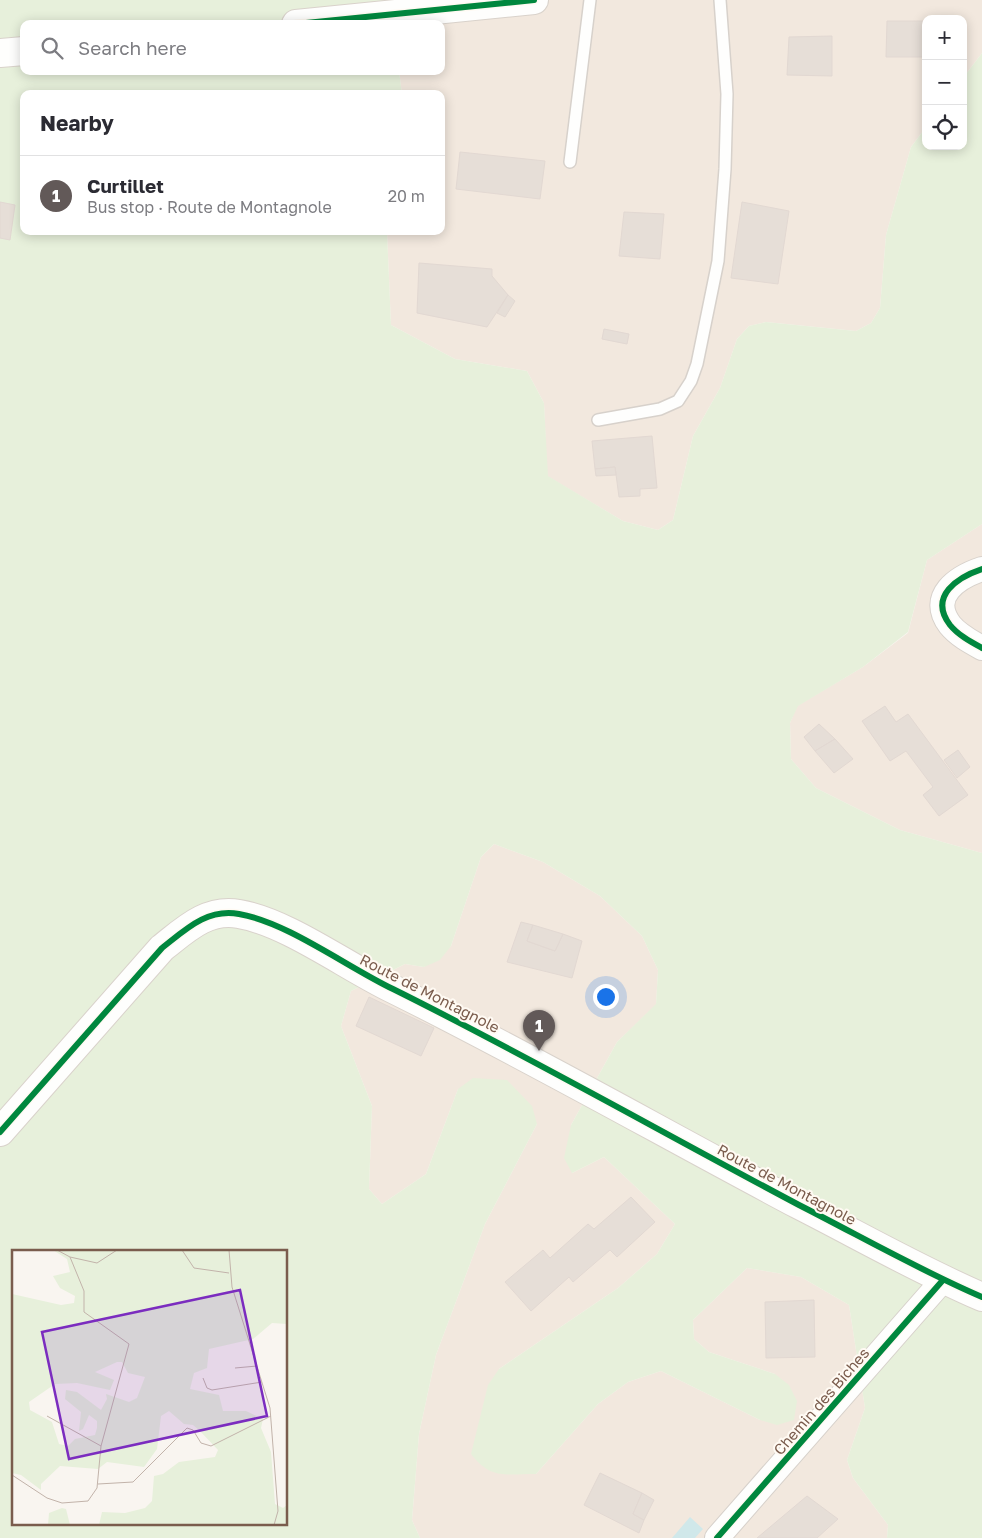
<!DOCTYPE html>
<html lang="en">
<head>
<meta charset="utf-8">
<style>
	body { margin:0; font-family:"Golos Text",sans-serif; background:#f2f2f3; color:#2b2b33 }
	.controls { position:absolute; right:15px; top:15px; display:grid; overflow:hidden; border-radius:10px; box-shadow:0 2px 12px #0003 }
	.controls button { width:45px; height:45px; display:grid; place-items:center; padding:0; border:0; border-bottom:1px solid #e1e1e2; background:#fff; color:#2b2b33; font:25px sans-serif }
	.you { position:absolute; left:605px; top:996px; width:18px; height:18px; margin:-12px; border:4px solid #fff; border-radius:50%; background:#1a73e8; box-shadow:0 0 0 8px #1a73e833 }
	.badge { display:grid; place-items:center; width:32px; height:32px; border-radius:50%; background:#625958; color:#fff; font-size:16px; font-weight:700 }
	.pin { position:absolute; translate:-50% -41px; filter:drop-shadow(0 1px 2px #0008) }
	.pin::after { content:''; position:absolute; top:26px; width:18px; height:15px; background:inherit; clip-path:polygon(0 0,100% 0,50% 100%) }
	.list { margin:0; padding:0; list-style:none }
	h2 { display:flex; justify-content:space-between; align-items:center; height:65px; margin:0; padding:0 20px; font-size:21px }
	h2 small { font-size:16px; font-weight:400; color:#7c7c81 }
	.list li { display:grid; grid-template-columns:32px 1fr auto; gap:15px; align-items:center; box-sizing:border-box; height:80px; padding:0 20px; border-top:1px solid #e1e1e2 }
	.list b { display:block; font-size:19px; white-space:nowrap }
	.list p { margin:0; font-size:16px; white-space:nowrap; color:#7c7c81 }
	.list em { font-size:16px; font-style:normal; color:#7c7c81 }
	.icon { flex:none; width:28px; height:28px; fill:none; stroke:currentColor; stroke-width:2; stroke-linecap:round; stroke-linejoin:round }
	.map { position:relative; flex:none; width:982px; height:1538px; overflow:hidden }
	.search { position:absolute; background:#fff; box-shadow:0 2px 12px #0003; left:20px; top:20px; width:425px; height:55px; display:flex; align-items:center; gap:12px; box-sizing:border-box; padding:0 18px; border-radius:10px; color:#7c7c81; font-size:19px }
	.panel { position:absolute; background:#fff; box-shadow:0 2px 12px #0003; left:20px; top:90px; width:425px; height:145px; border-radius:10px }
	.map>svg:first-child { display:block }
	.residential { fill:#f2e8de }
	.green { fill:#e7f0db; fill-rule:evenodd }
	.water { fill:#d0e8ea }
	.building { fill:#e6ded7; stroke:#e2d8d2 }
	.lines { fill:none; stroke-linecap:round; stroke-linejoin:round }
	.lane-casing { stroke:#d7d1cb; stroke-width:14 }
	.street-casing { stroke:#d7d1cb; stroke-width:26 }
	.secondary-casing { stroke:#d9d2cb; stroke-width:30 }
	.lane { stroke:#fefefd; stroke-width:11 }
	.street { stroke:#fefefd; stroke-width:24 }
	.secondary { stroke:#fefefd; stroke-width:28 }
	.cycleway-casing { stroke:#fffaf3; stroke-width:9 }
	.cycleway { stroke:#00873e; stroke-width:6 }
	.labels { text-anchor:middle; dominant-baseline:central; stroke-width:4; stroke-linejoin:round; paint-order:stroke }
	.street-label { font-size:15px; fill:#7a5c4d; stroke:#fffaf3 }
	.inset-road { fill:none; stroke:#c2b3aa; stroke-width:1 }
	.view { fill:#7b2cbf; fill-opacity:0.15; stroke:#7b2cbf; stroke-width:2.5 }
	.inset-edge { fill:none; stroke:#7a5c4d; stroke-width:2.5 }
</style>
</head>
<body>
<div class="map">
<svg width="982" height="1538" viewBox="0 0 982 1538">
	<rect width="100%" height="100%" fill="#f9f5f0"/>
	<!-- residential -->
	<g class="residential">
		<path d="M 390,0 L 982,0 L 982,53 L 963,78 L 963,19 L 926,19 L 926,127 L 911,147 L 886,235 L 880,308 L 871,323 L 856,331 L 766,322 L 749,326 L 737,339 L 720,388 L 693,436 L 673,520 L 658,530 L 623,521 L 547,476 L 544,403 L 527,371 L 455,359 L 391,325 L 387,231 L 441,231 L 441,94 L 402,94 L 399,71 L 441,71 L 441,24 L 393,24 Z"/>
		<path d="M 982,524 L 982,853 L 900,830 L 816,788 L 791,759 L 790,723 L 797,706 L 863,667 L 908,633 L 927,560 Z"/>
		<path d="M 494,844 L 543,862 L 600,896 L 642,936 L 658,970 L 656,1005 L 617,1042 L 571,1125 L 572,1173 L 604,1157 L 675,1224 L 657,1254 L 618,1288 L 499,1369 L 536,1474 L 598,1404 L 628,1382 L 661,1371 L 760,1420 L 775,1374 L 709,1352 L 694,1339 L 693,1320 L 747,1268 L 801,1277 L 849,1305 L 865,1408 L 847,1460 L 853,1478 L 888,1525 L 887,1538 L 420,1538 L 412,1520 L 419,1434 L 436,1355 L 485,1224 L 537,1124 L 458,1089 L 426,1174 L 382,1204 L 369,1189 L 372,1106 L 341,1026 L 351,991 L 405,964 L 424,967 L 451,946 L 481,857 Z"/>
	</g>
	<!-- green -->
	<path class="green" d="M 0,0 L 390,0 L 393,24 L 24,24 L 24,71 L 399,71 L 402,94 L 24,94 L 24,231 L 387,231 L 391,325 L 455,359 L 527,371 L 544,403 L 548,476 L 623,521 L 658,530 L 673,520 L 693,436 L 720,388 L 737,339 L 749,326 L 766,322 L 856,331 L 871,323 L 880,308 L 886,235 L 911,147 L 926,127 L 926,146 L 963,146 L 963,78 L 982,53 L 982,524 L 927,560 L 908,632 L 863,667 L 798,706 L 790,723 L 791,759 L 816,788 L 900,830 L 982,853 L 982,1538 L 887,1538 L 888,1525 L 853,1478 L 847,1460 L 865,1408 L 849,1305 L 801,1277 L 747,1268 L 693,1320 L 694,1339 L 709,1352 L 775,1374 L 789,1385 L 797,1401 L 794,1420 L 777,1425 L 760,1420 L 661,1371 L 628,1382 L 598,1404 L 536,1474 C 506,1474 491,1480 471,1454 L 488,1385 L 499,1369 L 618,1288 L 657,1254 L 675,1224 L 604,1157 L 572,1173 L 564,1158 L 571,1125 L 617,1042 L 656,1004 L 658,970 L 642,936 L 600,896 L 543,862 L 494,844 L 481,857 L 451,946 L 440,960 L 424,967 L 405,964 L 351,991 L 341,1026 L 372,1106 L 369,1189 L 382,1204 L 426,1174 L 458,1089 L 473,1078 L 507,1080 L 532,1106 L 537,1124 L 485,1224 L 436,1355 L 419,1434 L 412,1520 L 420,1538 L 0,1538 ZM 14,1252 L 286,1252 L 286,1524 L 14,1524 Z"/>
	<!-- water -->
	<path class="water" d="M 690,1517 L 703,1529 L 695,1538 L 672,1538 Z"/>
	<!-- building -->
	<g class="building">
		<path d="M 887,21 L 926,21 L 926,57 L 886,57 Z"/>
		<path d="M 832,36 L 832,76 L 787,75 L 789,37 Z"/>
		<path d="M 460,152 L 545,161 L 540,199 L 456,189 Z"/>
		<path d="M 0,202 L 15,205 L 10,240 L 0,238 Z"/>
		<path d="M 742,202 L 789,211 L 778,284 L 731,278 Z"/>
		<path d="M 624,212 L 664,214 L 660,259 L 619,256 Z"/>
		<path d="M 419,263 L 492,269 L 492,276 L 508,295 L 487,327 L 417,313 Z"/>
		<path d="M 508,295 L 515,301 L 505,317 L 497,313 Z"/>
		<path d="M 604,329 L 629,334 L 627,344 L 602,339 Z"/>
		<path d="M 652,436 L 657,488 L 640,489 L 640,496 L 619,497 L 615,467 L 595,469 L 592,441 Z"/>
		<path d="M 615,467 L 616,475 L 596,476 L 595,469 Z"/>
		<path d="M 885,706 L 896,722 L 908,714 L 968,795 L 939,816 L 923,795 L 933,787 L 906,751 L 890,761 L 862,721 Z"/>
		<path d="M 819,724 L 835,739 L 815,751 L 804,737 Z"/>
		<path d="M 835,739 L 853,759 L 834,773 L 815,751 Z"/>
		<path d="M 958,750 L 970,767 L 957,778 L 944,760 Z"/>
		<path d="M 521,922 L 533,925 L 527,941 L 555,951 L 563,934 L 582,941 L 572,978 L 507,962 Z"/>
		<path d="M 533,925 L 563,934 L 555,951 L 527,941 Z"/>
		<path d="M 369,997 L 434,1028 L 421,1056 L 356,1026 Z"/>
		<path d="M 631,1197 L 655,1222 L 617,1257 L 610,1250 L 573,1282 L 569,1277 L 531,1311 L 505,1282 L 543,1250 L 550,1258 L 588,1224 L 594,1229 Z"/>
		<path d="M 814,1300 L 815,1357 L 766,1358 L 765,1302 Z"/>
		<path d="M 600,1473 L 642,1493 L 633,1514 L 644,1520 L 639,1533 L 584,1505 Z"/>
		<path d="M 642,1493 L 654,1500 L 644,1520 L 633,1514 Z"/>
		<path d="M 807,1496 L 838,1519 L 817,1538 L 757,1538 Z"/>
	</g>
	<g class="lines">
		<!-- lane casing -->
		<g class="lane-casing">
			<g id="lane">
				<path d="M 570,162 L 590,0"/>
				<path d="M 598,420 L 660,409 L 678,401 L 691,381 L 697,364 L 718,261 L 725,169 L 727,94 L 720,0"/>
			</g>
		</g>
		<!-- street casing -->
		<g class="street-casing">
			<g id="street">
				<path d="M 982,569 C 958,577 928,596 950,625 C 958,635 971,642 982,648"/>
				<path d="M 717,1538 L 943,1280"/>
			</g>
		</g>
		<!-- secondary casing -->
		<g class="secondary-casing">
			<g id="secondary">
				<path d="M 296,24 L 534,0"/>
				<path d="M 0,53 L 24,51"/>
				<path d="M 0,1132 L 162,948 C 185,930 207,908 239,914 C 287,922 347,967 393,989 C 530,1057 663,1133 799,1205 C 860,1236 919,1270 982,1297"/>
			</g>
		</g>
		<!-- lane -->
		<use href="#lane" class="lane"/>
		<!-- street -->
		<use href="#street" class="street"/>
		<!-- secondary -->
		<use href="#secondary" class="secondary"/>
		<!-- cycleway casing -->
		<g class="cycleway-casing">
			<g id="cycleway">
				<path d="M 296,24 L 534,0"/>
				<path d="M 982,569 C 958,577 928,596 950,625 C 958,635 971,642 982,648"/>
				<path d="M 0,1132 L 162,948 C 185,930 207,908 239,914 C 287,922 347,967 393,989 C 530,1057 663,1133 799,1205 C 860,1236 919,1270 982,1297"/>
				<path d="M 717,1538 L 943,1280"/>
			</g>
		</g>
		<!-- cycleway -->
		<use href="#cycleway" class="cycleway"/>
	</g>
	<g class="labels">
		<!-- street labels -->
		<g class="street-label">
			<text transform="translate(430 993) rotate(27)">Route de Montagnole</text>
			<text transform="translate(787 1184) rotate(28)">Route de Montagnole</text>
			<text transform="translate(821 1401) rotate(-49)">Chemin des Biches</text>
		</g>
	</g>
	<!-- overview -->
	<g transform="translate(12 1250)">
		<rect width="275" height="275" fill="#f9f5f0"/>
		<path d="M 41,0 L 275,0 L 275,74 L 260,73 L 241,89 L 197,99 L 195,118 L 182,123 L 178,139 L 207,145 L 211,161 L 234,161 L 251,169 L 249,178 L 259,202 L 263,254 L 271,258 L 275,255 L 275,275 L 87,275 L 90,262 L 113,263 L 133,258 L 140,251 L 142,226 L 151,224 L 167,212 L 203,207 L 206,200 L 187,180 L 181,175 L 172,174 L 157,161 L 149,166 L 145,199 L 132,217 L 95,212 L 86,219 L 48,216 L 29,234 L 29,240 L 9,225 L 0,223 L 0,44 L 49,55 L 62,53 L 63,46 L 48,38 L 41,26 L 58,22 L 55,9 ZM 105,112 L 110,112 L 116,123 L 133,127 L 125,148 L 117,152 L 94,144 L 95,149 L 89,160 L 65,142 L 54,140 L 53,149 L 69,162 L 67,181 L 71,179 L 77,165 L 85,171 L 85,178 L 83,185 L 63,189 L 56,196 L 47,194 L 40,172 L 18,160 L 17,152 L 43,134 L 65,133 L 98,140 L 102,130 L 83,122 ZM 50,258 L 54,259 L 58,275 L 36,275 L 37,263 Z" fill="#e7f0db" fill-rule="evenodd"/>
		<path class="inset-road" d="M 45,0 L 58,7 L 85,13 L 105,0M 170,0 L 182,18 L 217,23M 217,0 L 220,37 L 258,158 L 266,261 L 262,275M 223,118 L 245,116M 191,128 L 195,138 L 200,140 L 250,132M 35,166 L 89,196M 0,225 L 35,248 L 50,253 L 76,251 L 85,238 L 89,196 L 117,94 L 72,62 L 72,41 L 58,7M 86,234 L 121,232 L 175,178 L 181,180 L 189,193 L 199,196 L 259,166"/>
		<path class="view" d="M 228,40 L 255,166 L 57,209 L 30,82 Z"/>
		<rect width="275" height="275" class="inset-edge"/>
	</g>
</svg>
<div class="controls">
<button>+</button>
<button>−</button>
<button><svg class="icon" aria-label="locate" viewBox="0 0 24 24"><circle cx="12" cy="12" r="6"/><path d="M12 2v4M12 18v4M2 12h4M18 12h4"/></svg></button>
</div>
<div class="you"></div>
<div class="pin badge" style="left:539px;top:1051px">1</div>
<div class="search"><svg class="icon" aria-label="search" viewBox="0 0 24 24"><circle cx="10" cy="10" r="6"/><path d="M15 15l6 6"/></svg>Search here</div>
<section class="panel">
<h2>Nearby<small></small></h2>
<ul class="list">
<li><span class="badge">1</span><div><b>Curtillet</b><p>Bus stop · Route de Montagnole</p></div><em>20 m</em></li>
</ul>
</section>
</div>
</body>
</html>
